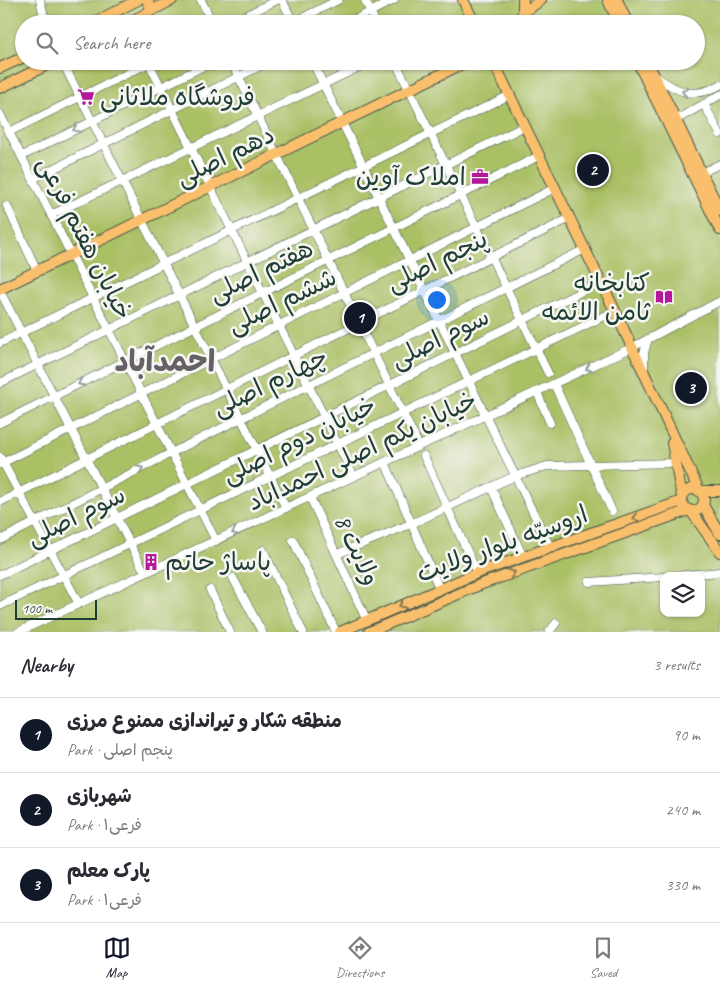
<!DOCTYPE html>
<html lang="en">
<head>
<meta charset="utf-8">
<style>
	body { margin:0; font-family:Caveat,"Playpen Sans Arabic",sans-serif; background:#f2f2f3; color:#2b2b33 }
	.controls { position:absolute; right:15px; bottom:15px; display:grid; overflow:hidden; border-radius:10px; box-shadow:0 1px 4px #0004 }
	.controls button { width:45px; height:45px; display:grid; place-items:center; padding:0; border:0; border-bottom:1px solid #e1e1e2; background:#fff; color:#2b2b33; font:25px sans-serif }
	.scale { position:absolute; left:15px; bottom:12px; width:82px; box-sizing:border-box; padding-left:5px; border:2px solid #1f3d34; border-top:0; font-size:14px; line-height:18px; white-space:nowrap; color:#1f3d34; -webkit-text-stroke:4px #f6f6f2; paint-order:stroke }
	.you { position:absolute; left:436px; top:299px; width:18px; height:18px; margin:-12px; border:4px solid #fff; border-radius:50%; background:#1a73e8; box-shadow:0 0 0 8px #1a73e833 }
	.badge { display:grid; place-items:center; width:32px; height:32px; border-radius:50%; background:#111827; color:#fff; font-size:16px; font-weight:700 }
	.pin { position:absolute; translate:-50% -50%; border:2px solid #fff; box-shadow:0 1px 5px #0006 }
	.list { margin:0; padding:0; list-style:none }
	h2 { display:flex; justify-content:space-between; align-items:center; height:65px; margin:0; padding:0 20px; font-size:21px }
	h2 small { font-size:16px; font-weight:400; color:#7c7c81 }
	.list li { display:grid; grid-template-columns:32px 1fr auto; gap:15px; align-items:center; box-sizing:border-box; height:75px; padding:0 20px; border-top:1px solid #e1e1e2 }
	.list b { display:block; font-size:19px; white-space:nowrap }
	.list p { margin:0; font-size:16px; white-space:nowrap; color:#7c7c81 }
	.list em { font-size:16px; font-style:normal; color:#7c7c81 }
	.icon { flex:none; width:28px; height:28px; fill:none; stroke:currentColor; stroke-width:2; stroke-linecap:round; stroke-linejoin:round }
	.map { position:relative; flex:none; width:720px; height:632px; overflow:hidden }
	.search { position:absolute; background:#fff; box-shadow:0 1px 4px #0004; left:15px; right:15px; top:15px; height:55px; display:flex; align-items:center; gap:12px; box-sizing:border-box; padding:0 18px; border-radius:28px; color:#7c7c81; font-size:19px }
	.sheet { height:290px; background:#fff }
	nav { display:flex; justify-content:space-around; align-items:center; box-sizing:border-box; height:70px; border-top:1px solid #e1e1e2; background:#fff; font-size:14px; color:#7c7c81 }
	nav a { display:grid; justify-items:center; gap:2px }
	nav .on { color:#111827 }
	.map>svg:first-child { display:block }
	.green { fill:#aac065; stroke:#647e4c; fill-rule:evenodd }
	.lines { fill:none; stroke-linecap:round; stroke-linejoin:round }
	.minor-casing { stroke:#3f564a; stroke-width:9 }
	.major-casing { stroke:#3f564a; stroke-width:12 }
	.minor { stroke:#fff; stroke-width:8 }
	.major { stroke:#f9bf6d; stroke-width:10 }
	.oneway { stroke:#8f9e9a }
	.oneway2 { stroke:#81784e }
	.labels { text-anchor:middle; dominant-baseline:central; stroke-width:5; stroke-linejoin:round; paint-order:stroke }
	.poi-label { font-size:25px; fill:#1f3d34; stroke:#f6f6f2; text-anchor:start }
	.street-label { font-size:25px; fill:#1f3d34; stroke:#f6f6f2 }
	.district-label { font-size:30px; font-weight:bold; fill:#656166; stroke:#f6f6f2 }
</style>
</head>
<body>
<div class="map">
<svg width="720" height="632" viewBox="0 0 720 632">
	<rect width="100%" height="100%" fill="#f6f6f2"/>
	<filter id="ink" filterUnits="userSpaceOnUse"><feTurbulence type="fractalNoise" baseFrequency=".02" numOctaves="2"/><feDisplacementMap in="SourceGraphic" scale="10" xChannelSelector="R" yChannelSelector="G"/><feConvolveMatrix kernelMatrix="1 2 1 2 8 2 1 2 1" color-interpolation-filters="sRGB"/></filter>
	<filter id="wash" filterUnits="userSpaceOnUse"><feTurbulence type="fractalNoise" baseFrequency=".0096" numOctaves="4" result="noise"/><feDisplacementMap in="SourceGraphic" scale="20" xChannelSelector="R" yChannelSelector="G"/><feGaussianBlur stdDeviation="1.12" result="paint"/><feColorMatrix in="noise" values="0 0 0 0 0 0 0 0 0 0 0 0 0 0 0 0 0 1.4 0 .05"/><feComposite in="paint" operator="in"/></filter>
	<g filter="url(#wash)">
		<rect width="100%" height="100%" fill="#f2e2ca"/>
		<!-- green -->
		<path class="green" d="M 0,0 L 720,0 L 720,632 L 0,632 ZM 24,24 L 696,24 L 696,61 L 24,61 ZM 664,576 L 701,576 L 701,613 L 664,613 Z"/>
	</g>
	<g filter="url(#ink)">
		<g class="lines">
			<!-- minor casing -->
			<g class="minor-casing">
				<g id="minor">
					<path d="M 40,0 L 46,24"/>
					<path d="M 201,0 L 213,24"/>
					<path d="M 282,0 L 294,24"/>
					<path d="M 365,0 L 376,24"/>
					<path d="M 229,24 L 277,0"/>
					<path d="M 290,24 L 338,0"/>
					<path d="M 346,24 L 394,0"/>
					<path d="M 451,24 L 458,20"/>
					<path d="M 62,61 L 286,508"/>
					<path d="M 148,61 L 354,477"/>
					<path d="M 231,61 L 416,440"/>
					<path d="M 312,61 L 550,547"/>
					<path d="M 395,61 L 548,373"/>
					<path d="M 654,75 C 677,92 693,100 720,85"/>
					<path d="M 704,104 L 720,134"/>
					<path d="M 0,114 L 216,541"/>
					<path d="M 672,122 L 720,95"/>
					<path d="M 9,132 L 153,61"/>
					<path d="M 22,156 L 214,61"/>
					<path d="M 701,173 L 720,164"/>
					<path d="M 33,179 L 270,61"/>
					<path d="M 7,206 L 37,271"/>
					<path d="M 51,215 L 372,61"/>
					<path d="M 0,291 L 142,567"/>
					<path d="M 0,343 L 510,95"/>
					<path d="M 644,368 L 644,353 L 648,339"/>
					<path d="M 0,383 L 525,126"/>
					<path d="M 554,384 L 612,511"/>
					<path d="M 537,392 L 550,423"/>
					<path d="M 0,423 L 539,156"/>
					<path d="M 424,456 L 477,573"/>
					<path d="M 0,457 L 79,604"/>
					<path d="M 385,462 L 439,588"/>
					<path d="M 0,464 L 555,188"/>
					<path d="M 491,487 L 523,557"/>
					<path d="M 310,497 L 367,621"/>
					<path d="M 0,502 L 570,218"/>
					<path d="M 0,540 L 171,453 L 585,249"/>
					<path d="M 293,540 L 336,632"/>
					<path d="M 263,550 L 303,632"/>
					<path d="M 337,554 L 413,523 L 515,476 L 547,466 L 676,463"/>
					<path d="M 0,575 L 601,282"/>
					<path d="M 674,576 L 720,572"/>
					<path d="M 233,578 L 262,632"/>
					<path d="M 589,582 L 664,577"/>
					<path d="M 210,590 L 230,632"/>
					<path d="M 0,606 L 615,311"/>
					<path d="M 18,632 L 633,347 L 720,301"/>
					<path d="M 549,632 L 556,623"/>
				</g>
			</g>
			<!-- major casing -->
			<g class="major-casing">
				<g id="major">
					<path d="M 147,0 L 152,10"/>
					<path d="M 463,0 L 475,24"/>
					<path d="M 608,0 L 619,24"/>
					<path d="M 617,0 L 628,24"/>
					<path d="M 523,13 L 523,0"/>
					<path d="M 91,24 L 138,0"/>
					<path d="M 126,24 L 172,0"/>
					<path d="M 518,24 L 523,13 L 541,0"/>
					<path d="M 493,61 L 615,311 L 699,490"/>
					<path d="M 637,61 L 720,230"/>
					<path d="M 647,61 L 720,211"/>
					<path d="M 0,68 L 24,57"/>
					<path d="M 0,88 L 55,61"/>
					<path d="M 0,289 L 468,61"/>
					<path d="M 672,443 L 682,497"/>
					<circle cx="693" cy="500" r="11"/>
					<path d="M 700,491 L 720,491"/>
					<path d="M 703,505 L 720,534"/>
					<path d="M 691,511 L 720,552"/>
					<path d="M 340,632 L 477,573 L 682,501"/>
					<path d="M 369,632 L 482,584 L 689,510"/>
				</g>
			</g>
			<!-- minor -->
			<use href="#minor" class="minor"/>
			<!-- major -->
			<use href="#major" class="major"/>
		</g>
		<!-- one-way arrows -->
		<defs><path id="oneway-chevron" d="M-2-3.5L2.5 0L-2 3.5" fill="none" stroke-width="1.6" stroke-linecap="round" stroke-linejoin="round" transform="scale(1.25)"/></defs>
		<g class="oneway">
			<use href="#oneway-chevron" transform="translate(685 92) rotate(-165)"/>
			<use href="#oneway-chevron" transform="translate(76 129) rotate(154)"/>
			<use href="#oneway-chevron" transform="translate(589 368) rotate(155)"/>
			<use href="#oneway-chevron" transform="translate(81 383) rotate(154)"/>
			<use href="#oneway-chevron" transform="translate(140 469) rotate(-28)"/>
			<use href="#oneway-chevron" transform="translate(235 532) rotate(155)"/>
		</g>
		<g class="oneway2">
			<use href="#oneway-chevron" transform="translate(636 518) rotate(161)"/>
			<use href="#oneway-chevron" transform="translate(512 573) rotate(-19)"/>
			<use href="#oneway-chevron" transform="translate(402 605) rotate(155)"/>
		</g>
	</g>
	<!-- icons -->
	<defs>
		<g id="supermarket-bare" transform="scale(1.35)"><path d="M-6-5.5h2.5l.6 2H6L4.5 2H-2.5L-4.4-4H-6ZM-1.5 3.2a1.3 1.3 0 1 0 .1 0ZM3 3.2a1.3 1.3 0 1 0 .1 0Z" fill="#b5179e" stroke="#f6f6f2" stroke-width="2.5" paint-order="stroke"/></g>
		<g id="office-bare" transform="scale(1.35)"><path d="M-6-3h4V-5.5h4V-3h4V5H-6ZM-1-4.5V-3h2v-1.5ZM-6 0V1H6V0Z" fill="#b5179e" stroke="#f6f6f2" stroke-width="2.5" paint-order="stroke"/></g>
		<g id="library-bare" transform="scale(1.35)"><path d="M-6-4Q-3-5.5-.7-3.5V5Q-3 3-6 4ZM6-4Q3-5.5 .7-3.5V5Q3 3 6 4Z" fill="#b5179e" stroke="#f6f6f2" stroke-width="2.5" paint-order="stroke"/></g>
		<g id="building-bare" transform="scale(1.35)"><path d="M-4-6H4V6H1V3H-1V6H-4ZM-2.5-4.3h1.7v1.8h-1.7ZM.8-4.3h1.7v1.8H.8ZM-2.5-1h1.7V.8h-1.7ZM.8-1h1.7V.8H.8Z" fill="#b5179e" stroke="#f6f6f2" stroke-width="2.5" paint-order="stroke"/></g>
	</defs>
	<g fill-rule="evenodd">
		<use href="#supermarket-bare" x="86" y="97"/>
		<use href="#office-bare" x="480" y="177"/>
		<use href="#library-bare" x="664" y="297"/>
		<use href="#building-bare" x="151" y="562"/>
	</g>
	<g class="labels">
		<!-- poi labels -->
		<g class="poi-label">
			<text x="100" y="97">فروشگاه ملاثانی</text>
			<text x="466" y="177" text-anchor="end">املاک آوین</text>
			<text x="650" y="283" text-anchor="end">کتابخانه<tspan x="650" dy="29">ثامن الائمه</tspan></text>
			<text x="165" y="562">پاساژ حاتم</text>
		</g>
		<!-- street labels -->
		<g class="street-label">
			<text transform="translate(225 156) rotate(-26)">دهم اصلی</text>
			<text transform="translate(85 238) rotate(63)">خیابان هفتم فرعی</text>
			<text transform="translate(437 261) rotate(-26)">پنجم اصلی</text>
			<text transform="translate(261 271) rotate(-26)">هفتم اصلی</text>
			<text transform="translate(282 301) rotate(-26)">ششم اصلی</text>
			<text transform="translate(440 338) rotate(-26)">سوم اصلی</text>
			<text transform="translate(270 382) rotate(-26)">چهارم اصلی</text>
			<text transform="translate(299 440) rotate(-26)">خیابان دوم اصلی</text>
			<text transform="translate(362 451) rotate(-25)">خیابان یکم اصلی احمداباد</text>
			<text transform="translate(76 516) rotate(-26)">سوم اصلی</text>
			<text transform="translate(502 544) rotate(-20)">اروسیّه بلوار ولایت</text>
			<text transform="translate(357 550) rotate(65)">ولایت 8</text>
		</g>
		<!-- district labels -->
		<g class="district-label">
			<text x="165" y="361">احمدآباد</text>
		</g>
	</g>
</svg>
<div class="controls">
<button><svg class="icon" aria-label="layers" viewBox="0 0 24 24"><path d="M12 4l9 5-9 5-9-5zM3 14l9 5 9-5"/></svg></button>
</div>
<div class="scale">100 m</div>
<div class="you"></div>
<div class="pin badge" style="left:360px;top:318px">1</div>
<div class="pin badge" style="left:593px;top:170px">2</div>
<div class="pin badge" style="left:691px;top:388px">3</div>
<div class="search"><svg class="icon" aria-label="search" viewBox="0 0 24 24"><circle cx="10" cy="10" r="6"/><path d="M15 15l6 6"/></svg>Search here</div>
</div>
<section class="sheet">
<h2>Nearby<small>3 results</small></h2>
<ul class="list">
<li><span class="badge">1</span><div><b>منطقه شکار و تیراندازی ممنوع مرزی</b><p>Park · پنجم اصلی</p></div><em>90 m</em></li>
<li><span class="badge">2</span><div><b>شهربازی</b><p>Park · فرعی۱</p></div><em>240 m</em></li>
<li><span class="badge">3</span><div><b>پارک معلم</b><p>Park · فرعی۱</p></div><em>330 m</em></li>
</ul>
</section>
<nav>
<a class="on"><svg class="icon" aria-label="map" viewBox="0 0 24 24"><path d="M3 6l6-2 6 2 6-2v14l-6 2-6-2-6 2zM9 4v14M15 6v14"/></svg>Map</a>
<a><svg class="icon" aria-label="directions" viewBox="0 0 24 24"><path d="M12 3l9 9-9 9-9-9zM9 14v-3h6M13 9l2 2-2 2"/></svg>Directions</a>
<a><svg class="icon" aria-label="saved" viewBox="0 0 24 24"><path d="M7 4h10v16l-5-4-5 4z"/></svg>Saved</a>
</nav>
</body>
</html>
